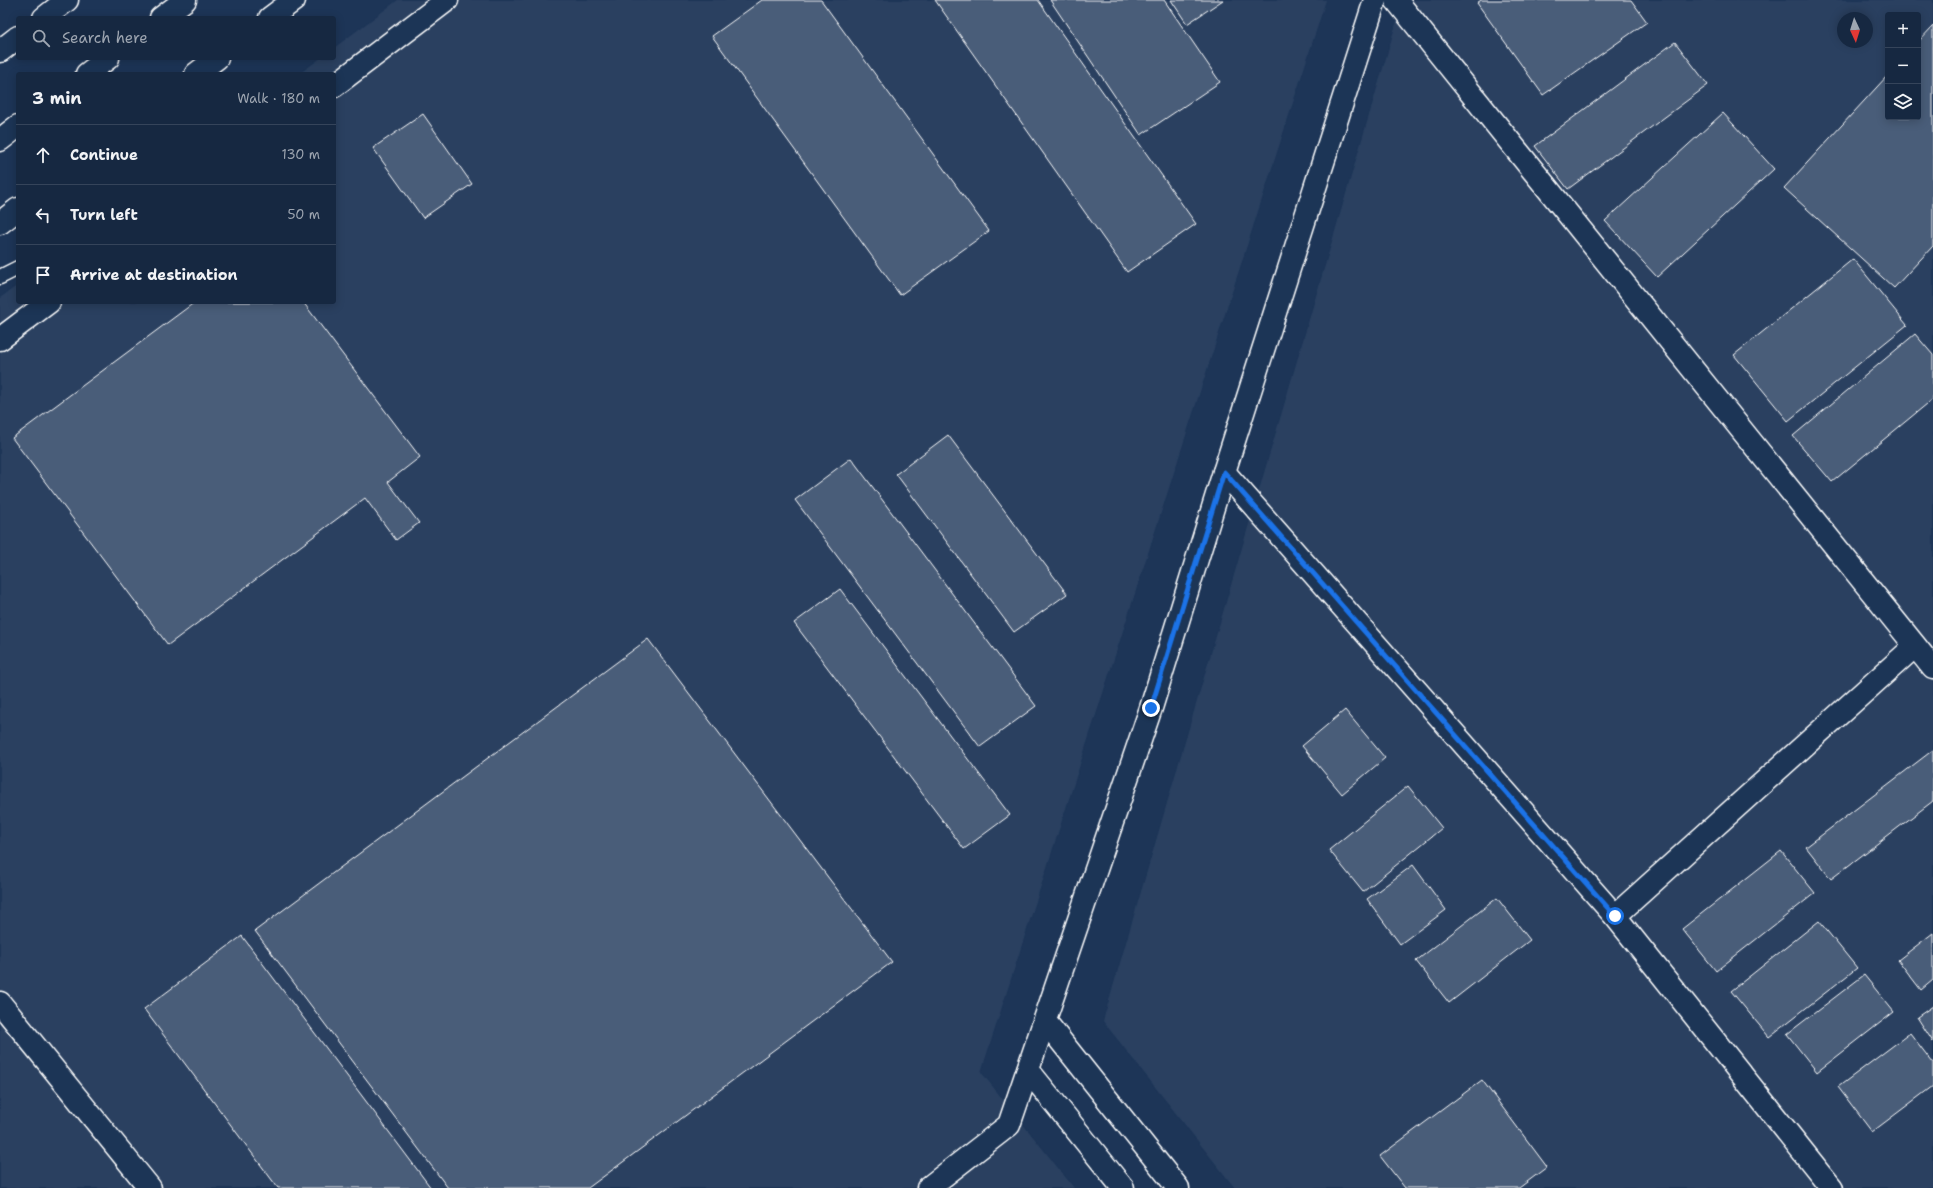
<!DOCTYPE html>
<html lang="en">
<head>
<meta charset="utf-8">
<style>
	body { margin:0; font-family:"Shantell Sans",sans-serif; background:#1f3048; color:#f1f3f6 }
	.controls { position:absolute; right:12px; top:12px; display:grid; overflow:hidden; border-radius:4px; box-shadow:0 2px 10px #0003 }
	.controls button { width:36px; height:36px; display:grid; place-items:center; padding:0; border:0; border-bottom:1px solid #35445a; background:#162841; color:#f1f3f6; font:20px sans-serif }
	.compass { position:absolute; left:1837px; top:12px; width:36px; height:36px; border-radius:50%; background:#162841; box-shadow:0 2px 10px #0003; rotate:176deg }
	.stop { position:absolute; width:12px; height:12px; margin:-9px; border:3px solid #1a73e8; border-radius:50%; background:#fff }
	.stop.end { background:#1a73e8; border-color:#fff; box-shadow:0 1px 4px #0008 }
	.list { margin:0; padding:0; list-style:none }
	h2 { display:flex; justify-content:space-between; align-items:center; height:52px; margin:0; padding:0 16px; font-size:17px }
	h2 small { font-size:13px; font-weight:400; color:#9ea6b1 }
	.list li { display:grid; grid-template-columns:26px 1fr auto; gap:12px; align-items:center; box-sizing:border-box; height:60px; padding:0 16px; border-top:1px solid #35445a }
	.list b { display:block; font-size:15px; white-space:nowrap }
	.list em { font-size:13px; font-style:normal; color:#9ea6b1 }
	.icon { flex:none; width:22px; height:22px; fill:none; stroke:currentColor; stroke-width:2; stroke-linecap:round; stroke-linejoin:round }
	.map { position:relative; flex:none; width:1933px; height:1188px; overflow:hidden }
	.search { position:absolute; background:#162841; box-shadow:0 2px 10px #0003; left:16px; top:16px; width:320px; height:44px; display:flex; align-items:center; gap:10px; box-sizing:border-box; padding:0 14px; border-radius:4px; color:#9ea6b1; font-size:15px }
	.panel { position:absolute; background:#162841; box-shadow:0 2px 10px #0003; left:16px; top:72px; width:320px; height:232px; border-radius:4px }
	.map>svg:first-child { display:block }
	.built { fill:#2a4161; fill-rule:evenodd }
	.building { fill:#4a5d79; stroke:#fff }
	.lines { fill:none; stroke-linecap:round; stroke-linejoin:round }
	.service-casing { stroke:#fff; stroke-width:17 }
	.minor-casing { stroke:#fff; stroke-width:25 }
	.tertiary-casing { stroke:#fff; stroke-width:25 }
	.service { stroke:#1d3557; stroke-width:14 }
	.minor { stroke:#1d3557; stroke-width:22 }
	.tertiary { stroke:#1d3557; stroke-width:22 }
	.route { stroke:#1a73e8; stroke-width:5 }
</style>
</head>
<body>
<div class="map">
<svg width="1933" height="1188" viewBox="0 0 1933 1188">
	<rect width="100%" height="100%" fill="#1d3557"/>
	<filter id="ink" filterUnits="userSpaceOnUse"><feTurbulence type="fractalNoise" baseFrequency=".025" numOctaves="2"/><feDisplacementMap in="SourceGraphic" scale="8" xChannelSelector="R" yChannelSelector="G"/><feConvolveMatrix kernelMatrix="1 2 1 2 8 2 1 2 1" color-interpolation-filters="sRGB"/></filter>
	<g filter="url(#ink)">
		<!-- built -->
		<g class="built">
			<path d="M 398,0 L 1326,0 L 981,1072 L 1074,1188 L 0,1188 L 0,298 L 18,285 L 18,302 L 334,302 L 334,74 L 299,74 L 321,58 L 334,58 L 334,48 Z"/>
			<path d="M 1403,0 L 1933,0 L 1933,1188 L 1235,1188 L 1103,1021 ZM 1888,15 L 1918,15 L 1918,117 L 1888,117 ZM 1843,18 L 1867,18 L 1867,42 L 1843,42 Z"/>
		</g>
		<!-- building -->
		<g class="building">
			<path d="M 762,0 L 821,0 L 989,231 L 900,295 L 712,36 Z"/>
			<path d="M 935,0 L 1038,0 L 1196,224 L 1127,272 Z"/>
			<path d="M 1050,0 L 1164,0 L 1220,82 L 1141,135 Z"/>
			<path d="M 1171,0 L 1223,0 L 1187,24 Z"/>
			<path d="M 1481,0 L 1631,0 L 1647,22 L 1543,95 L 1477,3 Z"/>
			<path d="M 1933,26 L 1933,246 L 1894,288 L 1784,188 L 1888,75 L 1888,117 L 1918,117 L 1918,42 Z"/>
			<path d="M 1675,42 L 1708,85 L 1568,189 L 1535,146 Z"/>
			<path d="M 1723,113 L 1774,169 L 1657,277 L 1605,221 Z"/>
			<path d="M 423,114 L 472,184 L 423,218 L 373,148 Z"/>
			<path d="M 1853,259 L 1907,325 L 1788,421 L 1734,355 Z"/>
			<path d="M 195,302 L 303,302 L 420,457 L 388,482 L 419,523 L 396,540 L 365,498 L 168,645 L 12,438 Z"/>
			<path d="M 1915,334 L 1933,355 L 1933,399 L 1832,482 L 1793,436 Z"/>
			<path d="M 948,435 L 1067,594 L 1014,632 L 896,474 Z"/>
			<path d="M 851,458 L 1036,706 L 980,747 L 795,500 Z"/>
			<path d="M 840,589 L 1010,815 L 964,849 L 794,623 Z"/>
			<path d="M 648,639 L 892,962 L 588,1188 L 448,1188 L 255,931 Z"/>
			<path d="M 1345,710 L 1385,758 L 1342,794 L 1302,746 Z"/>
			<path d="M 1933,750 L 1933,801 L 1831,879 L 1806,847 Z"/>
			<path d="M 1408,786 L 1442,828 L 1363,892 L 1329,850 Z"/>
			<path d="M 1781,851 L 1815,893 L 1716,971 L 1682,929 Z"/>
			<path d="M 1413,865 L 1446,910 L 1400,944 L 1367,899 Z"/>
			<path d="M 1497,898 L 1530,940 L 1449,1003 L 1416,961 Z"/>
			<path d="M 1819,921 L 1857,968 L 1769,1037 L 1731,991 Z"/>
			<path d="M 1933,933 L 1933,980 L 1921,990 L 1898,960 Z"/>
			<path d="M 242,936 L 431,1188 L 278,1188 L 144,1009 Z"/>
			<path d="M 1864,975 L 1894,1012 L 1817,1072 L 1787,1034 Z"/>
			<path d="M 1933,1006 L 1933,1042 L 1917,1017 Z"/>
			<path d="M 1910,1033 L 1933,1063 L 1933,1086 L 1872,1132 L 1838,1087 Z"/>
			<path d="M 1482,1080 L 1547,1167 L 1519,1188 L 1405,1188 L 1380,1156 Z"/>
		</g>
		<g class="lines">
			<!-- service casing -->
			<g class="service-casing">
				<path id="service" d="M 0,277 L 18,268"/>
			</g>
			<!-- minor casing -->
			<g class="minor-casing">
				<g id="minor">
					<path d="M 1396,0 L 1933,668"/>
					<path d="M 44,18 L 67,0"/>
					<path d="M 0,51 L 18,37"/>
					<path d="M 334,86 L 447,0"/>
					<path d="M 0,339 L 49,302"/>
					<path d="M 1224,472 L 1615,916 L 1832,1188"/>
					<path d="M 1615,916 L 1915,646"/>
					<path d="M 0,1003 L 150,1188"/>
					<path d="M 1045,1021 L 1178,1188"/>
					<path d="M 1028,1070 L 1123,1188"/>
					<path d="M 928,1188 L 1009,1125 L 1151,708 L 1224,472 L 1375,0"/>
				</g>
			</g>
			<!-- tertiary casing -->
			<g class="tertiary-casing">
				<g id="tertiary">
					<path d="M 161,18 L 185,0"/>
					<path d="M 270,18 L 294,0"/>
					<path d="M 87,74 L 108,58"/>
					<path d="M 196,74 L 217,58"/>
					<path d="M 0,140 L 18,126"/>
					<path d="M 0,223 L 18,209"/>
				</g>
			</g>
			<!-- service -->
			<use href="#service" class="service"/>
			<!-- minor -->
			<use href="#minor" class="minor"/>
			<!-- tertiary -->
			<use href="#tertiary" class="tertiary"/>
		</g>
	</g>
	<g class="lines" filter="url(#ink)">
		<!-- route -->
		<path class="route" d="M 1151,708 L 1224,472 L 1615,916"/>
	</g>
</svg>
<div class="controls">
<button>+</button>
<button>−</button>
<button><svg class="icon" aria-label="layers" viewBox="0 0 24 24"><path d="M12 4l9 5-9 5-9-5zM3 14l9 5 9-5"/></svg></button>
</div>
<svg class="compass" viewBox="-18 -18 36 36"><path d="M0-13l5 13h-10z" fill="#e53935"/><path d="M0 13l5-13h-10z" fill="#9ea6b1"/></svg>
<div class="stop" style="left:1615px;top:916px"></div>
<div class="stop end" style="left:1151px;top:708px"></div>
<div class="search"><svg class="icon" aria-label="search" viewBox="0 0 24 24"><circle cx="10" cy="10" r="6"/><path d="M15 15l6 6"/></svg>Search here</div>
<section class="panel">
<h2>3 min<small>Walk · 180 m</small></h2>
<ul class="list">
<li><svg class="icon" aria-label="ahead" viewBox="0 0 24 24"><path d="M12 20V5M6 11l6-6 6 6"/></svg><div><b>Continue</b></div><em>130 m</em></li>
<li><svg class="icon" aria-label="left" viewBox="0 0 24 24"><path d="M17 20v-9H6M10 6l-5 5 5 5"/></svg><div><b>Turn left</b></div><em>50 m</em></li>
<li><svg class="icon" aria-label="arrive" viewBox="0 0 24 24"><path d="M6 21V4h12l-3 4 3 4H6"/></svg><div><b>Arrive at destination</b></div></li>
</ul>
</section>
</div>
</body>
</html>
